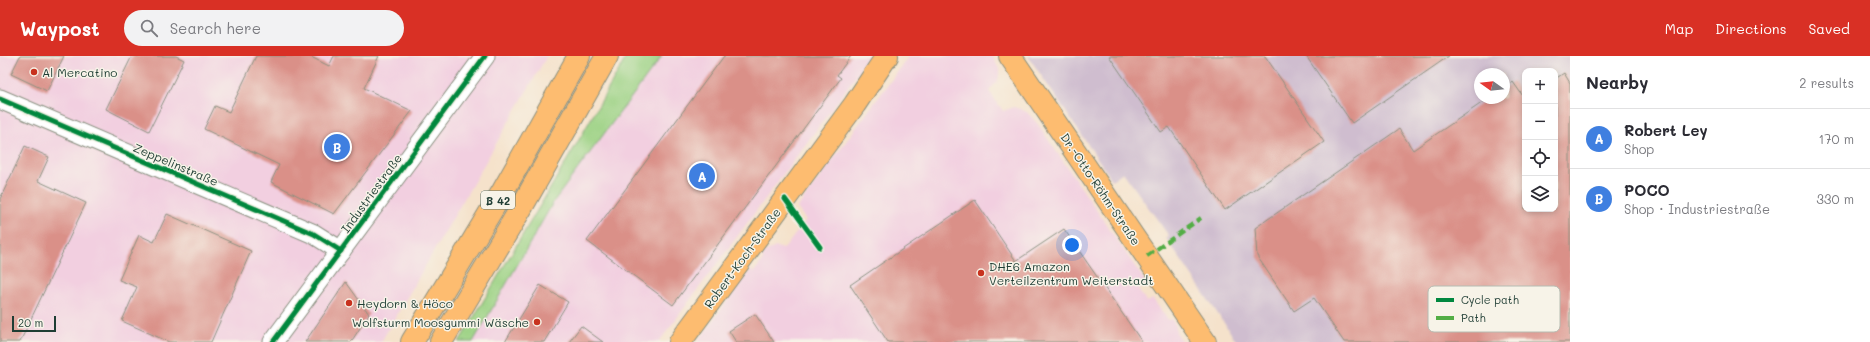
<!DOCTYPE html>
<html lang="en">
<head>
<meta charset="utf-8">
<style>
	body { margin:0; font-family:Mali,sans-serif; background:#f2f2f3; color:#2b2b33 }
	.controls { position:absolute; right:12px; top:12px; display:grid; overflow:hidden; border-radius:8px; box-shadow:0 2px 6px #0003 }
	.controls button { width:36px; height:36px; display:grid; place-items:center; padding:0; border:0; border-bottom:1px solid #e1e1e2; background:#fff; color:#2b2b33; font:20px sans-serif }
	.compass { position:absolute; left:1474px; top:12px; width:36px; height:36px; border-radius:50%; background:#fff; box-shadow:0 2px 6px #0003; rotate:285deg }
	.scale { position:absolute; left:12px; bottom:10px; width:44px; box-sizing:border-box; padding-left:4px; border:2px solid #1f3d34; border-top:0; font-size:11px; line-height:14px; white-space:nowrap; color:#1f3d34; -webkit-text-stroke:3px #f7f3e8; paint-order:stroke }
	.you { position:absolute; left:1072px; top:189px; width:14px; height:14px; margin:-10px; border:3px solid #fff; border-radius:50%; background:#1a73e8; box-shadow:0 0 0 6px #1a73e833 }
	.badge { display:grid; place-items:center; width:26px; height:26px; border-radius:50%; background:#d93025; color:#fff; font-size:13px; font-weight:700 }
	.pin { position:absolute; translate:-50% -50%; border:2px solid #fff; box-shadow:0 1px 4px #0006 }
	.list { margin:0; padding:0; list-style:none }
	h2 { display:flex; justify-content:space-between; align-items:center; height:52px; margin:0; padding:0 16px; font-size:17px }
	h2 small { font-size:13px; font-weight:400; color:#7c7c81 }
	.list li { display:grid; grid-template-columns:26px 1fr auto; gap:12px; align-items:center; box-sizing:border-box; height:60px; padding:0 16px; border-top:1px solid #e1e1e2 }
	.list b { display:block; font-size:15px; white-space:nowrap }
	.list p { margin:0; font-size:13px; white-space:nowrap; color:#7c7c81 }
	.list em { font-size:13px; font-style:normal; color:#7c7c81 }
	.icon { flex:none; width:22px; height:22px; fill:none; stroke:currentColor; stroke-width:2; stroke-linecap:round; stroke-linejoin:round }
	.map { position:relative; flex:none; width:1570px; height:286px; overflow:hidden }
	header { display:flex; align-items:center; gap:24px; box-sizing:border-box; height:56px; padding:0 20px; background:#d93025; color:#fff }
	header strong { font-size:19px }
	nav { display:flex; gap:22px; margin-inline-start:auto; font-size:14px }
	.search { width:280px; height:36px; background:#f2f2f3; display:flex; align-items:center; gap:10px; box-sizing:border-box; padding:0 14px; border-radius:22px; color:#7c7c81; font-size:15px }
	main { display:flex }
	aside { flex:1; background:#fff }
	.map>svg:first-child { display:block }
	.built { fill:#f2cfe0 }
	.industrial { fill:#cfbdcf; fill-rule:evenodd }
	.green { fill:#9cd284; stroke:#5e885c }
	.building { fill:#da9088 }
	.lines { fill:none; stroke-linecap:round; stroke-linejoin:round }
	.minor-casing { stroke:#8a9080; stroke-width:21 }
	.major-casing { stroke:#8a9080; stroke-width:24 }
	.minor { stroke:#fff; stroke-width:19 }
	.major { stroke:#fdbc6f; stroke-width:22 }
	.quiet { stroke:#52ad45; stroke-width:4; stroke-dasharray:8 4; stroke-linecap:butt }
	.cycleway-casing { stroke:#f7f3e8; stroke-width:8 }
	.cycleway { stroke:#00873e; stroke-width:5 }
	.poi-dot { fill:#c8321e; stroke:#f7f3e8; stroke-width:1.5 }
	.labels { text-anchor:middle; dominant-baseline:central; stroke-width:3; stroke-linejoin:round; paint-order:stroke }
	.shield { fill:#f7f3e8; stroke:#60746a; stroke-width:1 }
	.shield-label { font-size:11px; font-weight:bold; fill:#1f3d34 }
	.poi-label { font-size:12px; fill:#1f3d34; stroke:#f7f3e8; text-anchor:start }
	.street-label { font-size:12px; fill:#1f3d34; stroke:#f7f3e8 }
	.key { fill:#f7f3e8; stroke:#b6bcb2; stroke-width:1 }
	.key-label { font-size:11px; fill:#1f3d34 }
</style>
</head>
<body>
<header>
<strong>Waypost</strong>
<div class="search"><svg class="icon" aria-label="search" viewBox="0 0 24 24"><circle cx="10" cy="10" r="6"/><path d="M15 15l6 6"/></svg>Search here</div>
<nav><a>Map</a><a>Directions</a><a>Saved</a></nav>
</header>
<main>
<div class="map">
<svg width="1570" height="286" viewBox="0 0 1570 286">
	<rect width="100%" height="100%" fill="#f7f3e8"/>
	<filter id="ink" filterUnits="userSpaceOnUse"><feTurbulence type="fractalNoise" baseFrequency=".025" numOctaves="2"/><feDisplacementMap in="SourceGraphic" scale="8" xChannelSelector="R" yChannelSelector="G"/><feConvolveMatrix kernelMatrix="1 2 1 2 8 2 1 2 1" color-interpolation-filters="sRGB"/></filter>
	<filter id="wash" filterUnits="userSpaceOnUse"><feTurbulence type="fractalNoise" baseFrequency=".012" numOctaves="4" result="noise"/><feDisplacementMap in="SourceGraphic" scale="16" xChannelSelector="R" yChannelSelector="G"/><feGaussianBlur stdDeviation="0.9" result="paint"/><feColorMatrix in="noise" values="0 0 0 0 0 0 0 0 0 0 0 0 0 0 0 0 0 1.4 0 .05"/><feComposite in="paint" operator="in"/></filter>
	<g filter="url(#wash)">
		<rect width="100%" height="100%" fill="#f5e2cb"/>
		<!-- built -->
		<g class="built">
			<path d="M 0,0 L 547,0 L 381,286 L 0,286 Z"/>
			<path d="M 662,0 L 871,0 L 659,286 L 473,286 L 554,145 Z"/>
			<path d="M 909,0 L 992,0 L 999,13 L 999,19 L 998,25 L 989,35 L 1003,55 L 1014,51 L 1020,53 L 1027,56 L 1037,67 L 1147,228 L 1138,234 L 1147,246 L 1153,243 L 1168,264 L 1171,263 L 1176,270 L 1176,276 L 1183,286 L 697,286 L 751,213 L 754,216 L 763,204 L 762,200 L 766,195 L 776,191 L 784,193 L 803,168 L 806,164 L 797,152 Z"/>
		</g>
		<!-- industrial -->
		<path class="industrial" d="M 1028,0 L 1570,0 L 1570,286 L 1237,286 L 1166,182 L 1169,180 L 1123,116 L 1112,124 ZM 1525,15 L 1555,15 L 1555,153 L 1525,153 ZM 1480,18 L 1504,18 L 1504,42 L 1480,42 Z"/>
		<!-- green -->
		<path class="green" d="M 627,0 L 662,0 L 554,145 L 473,286 L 459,286 L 576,89 Z"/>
		<g id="blocks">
			<!-- building -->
			<g class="building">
				<path d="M 20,0 L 64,0 L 47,35 L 11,18 Z"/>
				<path d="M 132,0 L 176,0 L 184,4 L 149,75 L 106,53 Z"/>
				<path d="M 256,0 L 309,0 L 329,10 L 334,0 L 379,0 L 364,32 L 412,55 L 334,158 L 271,126 L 279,109 L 204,73 L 215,50 L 229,56 Z"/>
				<path d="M 724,0 L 851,0 L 837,19 L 841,22 L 673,249 L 587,185 Z"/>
				<path d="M 1109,0 L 1265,0 L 1324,86 L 1225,154 L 1169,71 L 1161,76 Z"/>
				<path d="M 1306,0 L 1449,0 L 1352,67 Z"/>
				<path d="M 1564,17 L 1570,27 L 1570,286 L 1344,286 L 1314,242 L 1294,255 L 1257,200 L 1255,172 L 1399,73 L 1413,94 L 1489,42 L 1504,42 L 1504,32 L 1513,26 L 1525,43 L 1525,153 L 1555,153 L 1555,23 Z"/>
				<path d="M 25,90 L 49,101 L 38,125 L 86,147 L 20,286 L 0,286 L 0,143 Z"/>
				<path d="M 975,144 L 1016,205 L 1064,173 L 1142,286 L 888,286 L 850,229 Z"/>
				<path d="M 167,158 L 251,195 L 211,286 L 169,286 L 122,265 L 137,231 L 119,224 L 139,179 L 154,186 Z"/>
				<path d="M 346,226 L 369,258 L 351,286 L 305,286 Z"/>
				<path d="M 540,229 L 568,246 L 544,286 L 505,286 Z"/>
				<path d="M 755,258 L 774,286 L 736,286 L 729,275 Z"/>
				<path d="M 581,270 L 603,286 L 569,286 Z"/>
			</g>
		</g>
	</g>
	<g filter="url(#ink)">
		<use href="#blocks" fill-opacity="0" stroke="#8a9080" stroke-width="1"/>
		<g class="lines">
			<!-- minor casing -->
			<g class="minor-casing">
				<g id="minor">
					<path d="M 0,43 L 314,178 L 341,195"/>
					<path d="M 273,286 L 485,0"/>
				</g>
			</g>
			<!-- major casing -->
			<g class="major-casing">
				<g id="major">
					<path d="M 1010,0 L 1205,286"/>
					<path d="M 412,286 L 503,135 L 579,0"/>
					<path d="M 441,286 L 520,154 L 607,0"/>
					<path d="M 680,286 L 855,48 L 887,0"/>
				</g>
			</g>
			<!-- minor -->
			<use href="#minor" class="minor"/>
			<!-- major -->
			<use href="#major" class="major"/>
			<!-- quiet -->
			<path class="quiet" d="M 1147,200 L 1201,162"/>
			<!-- cycleway casing -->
			<g class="cycleway-casing">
				<g id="cycleway">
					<path d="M 0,43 L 314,178 L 341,195"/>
					<path d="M 785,143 L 820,191"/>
					<path d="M 273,286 L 485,0"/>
				</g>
			</g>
			<!-- cycleway -->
			<use href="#cycleway" class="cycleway"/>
		</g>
	</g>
	<!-- markers -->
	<g class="poi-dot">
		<circle cx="34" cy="16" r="4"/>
		<circle cx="981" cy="217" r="4"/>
		<circle cx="349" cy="247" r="4"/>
		<circle cx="537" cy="266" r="4"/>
	</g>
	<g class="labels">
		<!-- shield labels -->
		<rect class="shield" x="481" y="135" width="34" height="18" rx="3"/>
		<g class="shield-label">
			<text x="498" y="144">B 42</text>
		</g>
		<!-- poi labels -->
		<g class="poi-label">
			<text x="42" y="16">Al Mercatino</text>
			<text x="989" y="210">DHE6 Amazon<tspan x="989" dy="14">Verteilzentrum Weiterstadt</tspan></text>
			<text x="357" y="247">Heydorn &amp; Höco</text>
			<text x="529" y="266" text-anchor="end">Wolfsturm Moosgummi Wäsche</text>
		</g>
		<!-- street labels -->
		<g class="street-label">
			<text transform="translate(176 108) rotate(23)">Zeppelinstraße</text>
			<text transform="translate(1101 133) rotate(56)">Dr.-Otto-Röhm-Straße</text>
			<text transform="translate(371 137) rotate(-54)">Industriestraße</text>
			<text transform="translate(742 202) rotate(-54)">Robert-Koch-Straße</text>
		</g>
	</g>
	<!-- legend -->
	<rect x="1428" y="230" width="132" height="46" rx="6" class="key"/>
	<rect x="1436" y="242" width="18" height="4" fill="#00873e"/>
	<rect x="1436" y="260" width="18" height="4" fill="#52ad45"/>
	<g class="key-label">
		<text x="1461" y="248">Cycle path</text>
		<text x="1461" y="266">Path</text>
	</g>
</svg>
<div class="controls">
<button>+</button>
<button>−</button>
<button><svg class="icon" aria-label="locate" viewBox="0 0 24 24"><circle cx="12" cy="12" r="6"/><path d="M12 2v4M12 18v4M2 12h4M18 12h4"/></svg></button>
<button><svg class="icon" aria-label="layers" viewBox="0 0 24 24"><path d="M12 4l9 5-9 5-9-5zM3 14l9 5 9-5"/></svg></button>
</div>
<svg class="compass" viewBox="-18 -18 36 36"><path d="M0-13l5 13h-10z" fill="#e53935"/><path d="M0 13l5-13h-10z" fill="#7c7c81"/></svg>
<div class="scale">20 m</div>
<div class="you"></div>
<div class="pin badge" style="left:702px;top:120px;background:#3f7fe0">A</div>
<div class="pin badge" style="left:337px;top:91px;background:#3f7fe0">B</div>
</div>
<aside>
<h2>Nearby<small>2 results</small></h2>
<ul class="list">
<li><span class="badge" style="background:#3f7fe0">A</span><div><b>Robert Ley</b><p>Shop</p></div><em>170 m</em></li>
<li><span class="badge" style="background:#3f7fe0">B</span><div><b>POCO</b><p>Shop · Industriestraße</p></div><em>330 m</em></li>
</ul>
</aside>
</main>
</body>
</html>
